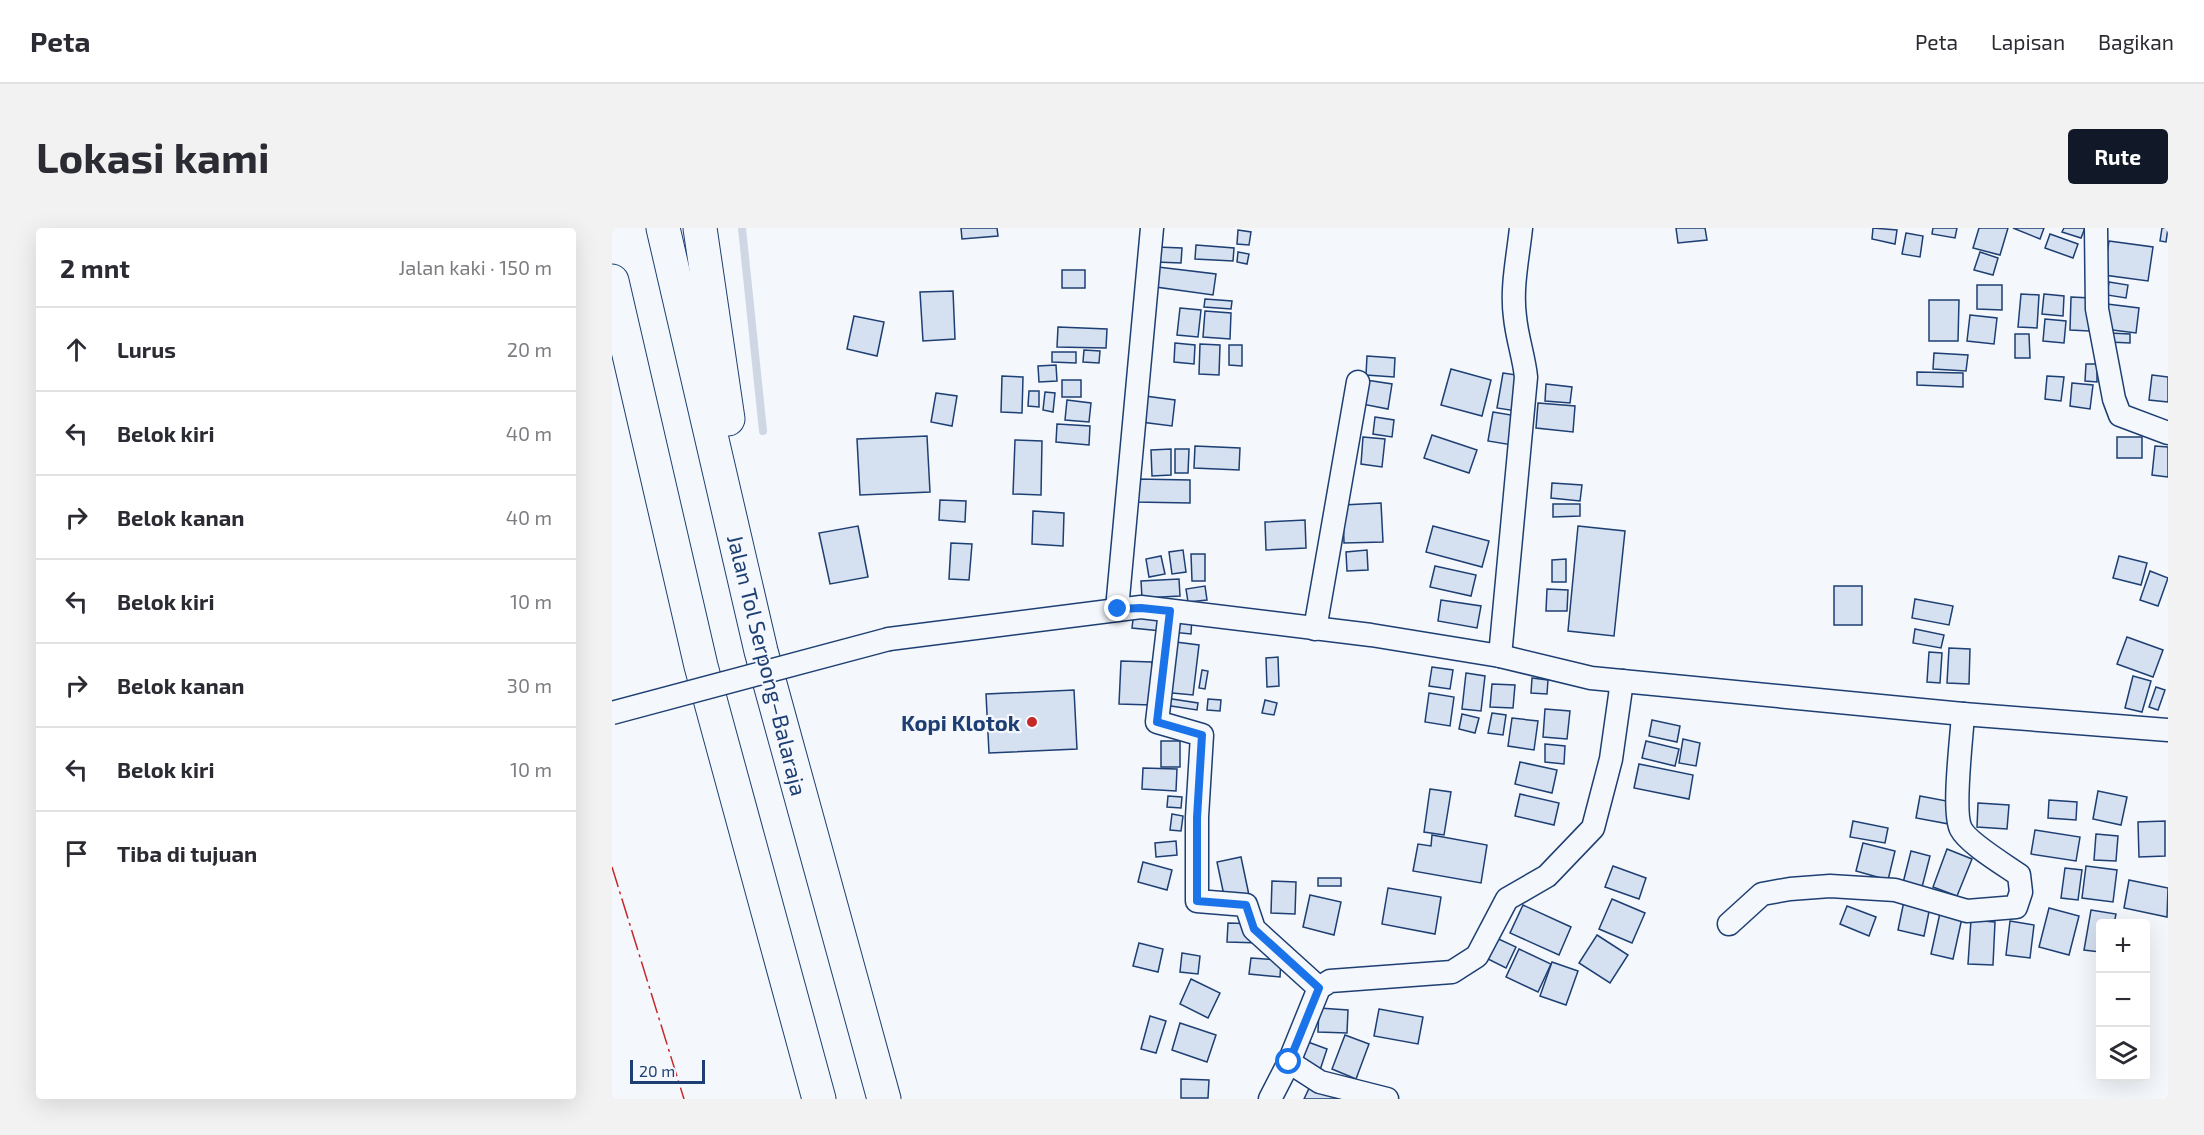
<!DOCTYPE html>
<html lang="id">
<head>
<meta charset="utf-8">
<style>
	body { margin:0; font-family:"Exo 2",sans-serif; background:#f2f2f3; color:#2b2b33 }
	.controls { position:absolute; right:18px; bottom:18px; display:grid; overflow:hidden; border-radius:6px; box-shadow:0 6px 24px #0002 }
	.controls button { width:54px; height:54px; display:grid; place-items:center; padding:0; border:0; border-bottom:2px solid #e1e1e2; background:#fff; color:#2b2b33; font:30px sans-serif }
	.scale { position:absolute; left:18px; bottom:15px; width:75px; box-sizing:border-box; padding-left:6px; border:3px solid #1d3f73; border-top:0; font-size:16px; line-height:21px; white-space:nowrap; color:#1d3f73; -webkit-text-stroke:4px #f4f7fb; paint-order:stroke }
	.stop { position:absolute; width:18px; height:18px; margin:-14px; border:4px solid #1a73e8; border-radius:50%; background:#fff }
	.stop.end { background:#1a73e8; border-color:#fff; box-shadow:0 2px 6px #0008 }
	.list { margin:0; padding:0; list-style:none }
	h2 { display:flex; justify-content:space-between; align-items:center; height:78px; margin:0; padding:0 24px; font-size:26px }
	h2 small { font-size:20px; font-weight:400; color:#7c7c81 }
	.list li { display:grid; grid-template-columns:39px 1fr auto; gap:18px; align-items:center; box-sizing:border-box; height:84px; padding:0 24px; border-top:2px solid #e1e1e2 }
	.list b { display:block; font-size:22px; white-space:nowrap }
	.list em { font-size:20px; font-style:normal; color:#7c7c81 }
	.icon { flex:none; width:33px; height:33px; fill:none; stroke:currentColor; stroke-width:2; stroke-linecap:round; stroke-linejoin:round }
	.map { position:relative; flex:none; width:1556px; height:871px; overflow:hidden; border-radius:6px }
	header { display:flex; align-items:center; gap:36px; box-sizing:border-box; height:84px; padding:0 30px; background:#fff; border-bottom:2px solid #e1e1e2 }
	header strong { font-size:28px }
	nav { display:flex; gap:33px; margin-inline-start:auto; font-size:21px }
	.intro { display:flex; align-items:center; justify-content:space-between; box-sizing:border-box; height:144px; padding:0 36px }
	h1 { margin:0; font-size:42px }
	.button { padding:15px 27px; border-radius:6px; background:#111827; color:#fff; font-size:21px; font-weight:700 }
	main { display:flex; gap:36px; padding:0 36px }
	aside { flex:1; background:#fff; border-radius:6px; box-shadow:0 6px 24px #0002 }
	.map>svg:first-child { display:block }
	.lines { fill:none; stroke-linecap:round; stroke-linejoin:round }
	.stream { stroke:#cfd7e4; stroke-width:8 }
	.building { fill:#d5e0f0; stroke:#1d3f73; stroke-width:1.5 }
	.minor-casing { stroke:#1d3f73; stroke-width:25 }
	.motorway-casing { stroke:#1d3f73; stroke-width:35 }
	.minor { stroke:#f4f7fb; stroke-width:22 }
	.motorway { stroke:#f4f7fb; stroke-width:33 }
	.minor-bridge-casing { stroke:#1d3f73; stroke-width:25; stroke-linecap:butt }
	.minor-bridge { stroke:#f4f7fb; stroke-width:22 }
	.power { stroke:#c62828; stroke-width:1.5; stroke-dasharray:21 4.5 3 4.5; stroke-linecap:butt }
	.route { stroke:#1a73e8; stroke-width:8 }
	.poi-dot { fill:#c62828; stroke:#f4f7fb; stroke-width:2 }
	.labels { text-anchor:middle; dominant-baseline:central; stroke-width:4.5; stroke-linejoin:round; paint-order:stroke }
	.street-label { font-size:22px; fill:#1d3f73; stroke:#f4f7fb }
	.poi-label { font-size:22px; font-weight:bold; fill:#1d3f73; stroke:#f4f7fb; text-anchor:end }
</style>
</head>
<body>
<header>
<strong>Peta</strong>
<nav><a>Peta</a><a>Lapisan</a><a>Bagikan</a></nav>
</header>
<div class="intro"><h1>Lokasi kami</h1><a class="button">Rute</a></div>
<main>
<aside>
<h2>2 mnt<small>Jalan kaki · 150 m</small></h2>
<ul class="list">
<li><svg class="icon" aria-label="ahead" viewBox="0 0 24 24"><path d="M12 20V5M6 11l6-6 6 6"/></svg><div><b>Lurus</b></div><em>20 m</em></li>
<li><svg class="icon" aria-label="left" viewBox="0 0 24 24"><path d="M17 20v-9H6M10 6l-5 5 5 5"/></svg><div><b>Belok kiri</b></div><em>40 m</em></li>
<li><svg class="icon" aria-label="right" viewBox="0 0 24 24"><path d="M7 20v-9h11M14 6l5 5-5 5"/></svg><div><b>Belok kanan</b></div><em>40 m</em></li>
<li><svg class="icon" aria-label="left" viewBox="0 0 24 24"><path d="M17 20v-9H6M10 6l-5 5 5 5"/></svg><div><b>Belok kiri</b></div><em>10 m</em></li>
<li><svg class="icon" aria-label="right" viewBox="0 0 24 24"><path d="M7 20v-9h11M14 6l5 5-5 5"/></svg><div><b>Belok kanan</b></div><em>30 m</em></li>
<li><svg class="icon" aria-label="left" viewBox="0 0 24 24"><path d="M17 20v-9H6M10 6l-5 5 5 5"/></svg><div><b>Belok kiri</b></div><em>10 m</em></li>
<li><svg class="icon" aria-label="arrive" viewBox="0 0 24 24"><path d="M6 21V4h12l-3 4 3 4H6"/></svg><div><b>Tiba di tujuan</b></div></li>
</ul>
</aside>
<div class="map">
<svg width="1556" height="871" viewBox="0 0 1556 871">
	<rect width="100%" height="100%" fill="#f4f7fb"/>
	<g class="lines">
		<!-- stream -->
		<path class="stream" d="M 130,0 L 151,203"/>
	</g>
	<!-- building -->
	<g class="building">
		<path d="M 349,0 L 385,0 L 386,8 L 350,11 Z"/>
		<path d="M 1064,0 L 1093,0 L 1095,12 L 1066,15 Z"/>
		<path d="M 1261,0 L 1285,2 L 1283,16 L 1260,11 Z"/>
		<path d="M 1321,0 L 1345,0 L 1343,10 L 1320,6 Z"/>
		<path d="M 1367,0 L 1396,0 L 1388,27 L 1361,20 Z"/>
		<path d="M 1401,0 L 1432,0 L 1428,11 Z"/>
		<path d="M 1452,0 L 1473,0 L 1469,10 L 1450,4 Z"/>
		<path d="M 1550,0 L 1556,0 L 1554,14 L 1548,13 Z"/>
		<path d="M 626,2 L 639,4 L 637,17 L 625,16 Z"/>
		<path d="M 1294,5 L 1311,8 L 1308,29 L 1290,26 Z"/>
		<path d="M 1438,6 L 1466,16 L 1461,30 L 1433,20 Z"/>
		<path d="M 1497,13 L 1541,19 L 1536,53 L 1492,47 Z"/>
		<path d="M 584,17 L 622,20 L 621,33 L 583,31 Z"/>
		<path d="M 545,19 L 570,20 L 569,35 L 544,34 Z"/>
		<path d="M 626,24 L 637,26 L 635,36 L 625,34 Z"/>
		<path d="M 1368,24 L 1386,30 L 1381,47 L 1362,42 Z"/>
		<path d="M 546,39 L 604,46 L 601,67 L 544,59 Z"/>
		<rect x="450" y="42" width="23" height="18"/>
		<path d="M 1497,54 L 1516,57 L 1514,70 L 1495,67 Z"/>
		<path d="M 1365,57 L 1390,57 L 1390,82 L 1365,81 Z"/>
		<path d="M 341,63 L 343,111 L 311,113 L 308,64 Z"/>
		<path d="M 1409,66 L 1427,67 L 1425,100 L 1406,99 Z"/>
		<path d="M 1432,66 L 1452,68 L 1451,88 L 1430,86 Z"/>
		<path d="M 1459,69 L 1479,70 L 1477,103 L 1458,102 Z"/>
		<path d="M 593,71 L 620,73 L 619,81 L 592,79 Z"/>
		<path d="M 1317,72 L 1347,72 L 1346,113 L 1317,113 Z"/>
		<path d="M 1495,76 L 1527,80 L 1524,105 L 1493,101 Z"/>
		<path d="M 568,80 L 589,82 L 586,109 L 565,107 Z"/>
		<path d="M 593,83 L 619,85 L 618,111 L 591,109 Z"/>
		<path d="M 1358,87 L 1385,90 L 1382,116 L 1355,113 Z"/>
		<path d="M 242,88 L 272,94 L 265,128 L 235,121 Z"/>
		<path d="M 1433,91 L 1454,93 L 1452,115 L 1431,113 Z"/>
		<path d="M 446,99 L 495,101 L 494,120 L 445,119 Z"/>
		<path d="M 1497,105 L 1518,106 L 1518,115 L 1497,114 Z"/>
		<path d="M 1403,106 L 1417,106 L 1418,130 L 1403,130 Z"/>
		<path d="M 563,115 L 583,117 L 582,136 L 562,134 Z"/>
		<path d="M 588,116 L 608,117 L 607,147 L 587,146 Z"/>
		<path d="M 617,117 L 630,117 L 630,138 L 617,137 Z"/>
		<path d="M 472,122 L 488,123 L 487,135 L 471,134 Z"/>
		<path d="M 440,124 L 464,124 L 464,135 L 440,134 Z"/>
		<path d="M 1322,125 L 1356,127 L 1354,143 L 1321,141 Z"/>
		<path d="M 755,128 L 783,130 L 782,149 L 754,147 Z"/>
		<path d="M 1474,136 L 1485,136 L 1485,154 L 1473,153 Z"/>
		<path d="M 444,137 L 445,153 L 427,154 L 426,138 Z"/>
		<path d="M 839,141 L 879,152 L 870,188 L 829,177 Z"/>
		<path d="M 1305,144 L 1351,145 L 1351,159 L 1305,157 Z"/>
		<path d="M 891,145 L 911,148 L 904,183 L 885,180 Z"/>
		<path d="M 1540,147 L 1556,149 L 1556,174 L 1537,172 Z"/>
		<path d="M 390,148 L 411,149 L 410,185 L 389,184 Z"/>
		<path d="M 1435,148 L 1452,149 L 1449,173 L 1433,171 Z"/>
		<rect x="450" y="152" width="19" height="17"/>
		<path d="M 754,152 L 780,156 L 776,181 L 750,176 Z"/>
		<path d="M 1460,155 L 1481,157 L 1478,181 L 1458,178 Z"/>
		<path d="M 934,156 L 960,159 L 958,175 L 933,173 Z"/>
		<path d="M 417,163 L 427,163 L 427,179 L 416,178 Z"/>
		<path d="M 433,164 L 443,165 L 441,184 L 431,182 Z"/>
		<path d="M 324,165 L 345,168 L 340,198 L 319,194 Z"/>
		<path d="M 533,168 L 563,172 L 560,198 L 529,194 Z"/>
		<path d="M 455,172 L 479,175 L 477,194 L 453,192 Z"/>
		<path d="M 926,175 L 963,178 L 961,204 L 924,200 Z"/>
		<path d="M 881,184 L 905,188 L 900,217 L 876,213 Z"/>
		<path d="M 763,189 L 782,192 L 780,209 L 761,206 Z"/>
		<path d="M 445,196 L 478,198 L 477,217 L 444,214 Z"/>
		<path d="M 820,207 L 865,222 L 857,245 L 812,230 Z"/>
		<path d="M 315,208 L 318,264 L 248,267 L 245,211 Z"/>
		<path d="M 751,209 L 773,211 L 770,239 L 749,236 Z"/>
		<rect x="1505" y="209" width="25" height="21"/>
		<path d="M 403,212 L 430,213 L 429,267 L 401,266 Z"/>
		<path d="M 583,218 L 628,220 L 627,242 L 582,240 Z"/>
		<path d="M 1543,218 L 1556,219 L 1556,249 L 1540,247 Z"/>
		<path d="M 559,221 L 559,247 L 540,248 L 539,222 Z"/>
		<path d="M 563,221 L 577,221 L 576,245 L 563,245 Z"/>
		<path d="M 524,251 L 578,252 L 578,275 L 523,274 Z"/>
		<path d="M 940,255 L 970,257 L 968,273 L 939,270 Z"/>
		<path d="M 328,272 L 354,273 L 353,294 L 327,292 Z"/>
		<path d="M 769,275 L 771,314 L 732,315 L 731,277 Z"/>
		<path d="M 941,276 L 968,276 L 968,288 L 941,289 Z"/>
		<path d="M 421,283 L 452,285 L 451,318 L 420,316 Z"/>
		<path d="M 693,292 L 694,320 L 654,322 L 653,294 Z"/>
		<path d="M 246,298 L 256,349 L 218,356 L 207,305 Z"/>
		<path d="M 821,298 L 877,313 L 870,339 L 814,324 Z"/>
		<path d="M 966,298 L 1013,303 L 1002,408 L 956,403 Z"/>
		<path d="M 339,315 L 360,316 L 357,352 L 337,351 Z"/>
		<path d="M 571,322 L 574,344 L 560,346 L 557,324 Z"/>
		<path d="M 755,322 L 756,342 L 735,343 L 734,324 Z"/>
		<path d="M 579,326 L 593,326 L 593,353 L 580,353 Z"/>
		<path d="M 549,328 L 553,346 L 537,349 L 534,331 Z"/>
		<path d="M 1507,328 L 1535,335 L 1529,357 L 1501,350 Z"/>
		<path d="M 954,331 L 954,354 L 940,354 L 940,332 Z"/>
		<path d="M 823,338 L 864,347 L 859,368 L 818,359 Z"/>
		<path d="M 1538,343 L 1556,350 L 1546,378 L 1528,372 Z"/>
		<path d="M 567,351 L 568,368 L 530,370 L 529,353 Z"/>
		<path d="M 593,358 L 595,372 L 576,374 L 574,361 Z"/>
		<rect x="1222" y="358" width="28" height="39"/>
		<path d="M 935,361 L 956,362 L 955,383 L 934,383 Z"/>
		<path d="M 1303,371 L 1341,378 L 1337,397 L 1300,390 Z"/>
		<path d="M 829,372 L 869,378 L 865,400 L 826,393 Z"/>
		<path d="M 522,383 L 580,389 L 579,406 L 520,400 Z"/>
		<path d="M 1303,401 L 1332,407 L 1329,420 L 1301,415 Z"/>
		<path d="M 1515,409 L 1551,422 L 1541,449 L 1505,436 Z"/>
		<path d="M 556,413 L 587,417 L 581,467 L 550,464 Z"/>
		<path d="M 1337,420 L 1358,421 L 1357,456 L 1335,455 Z"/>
		<path d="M 1317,424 L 1330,425 L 1328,455 L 1315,454 Z"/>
		<path d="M 666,429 L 667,458 L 655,459 L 654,430 Z"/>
		<path d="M 509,433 L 540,434 L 539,477 L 507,476 Z"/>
		<path d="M 820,439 L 841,442 L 838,461 L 817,458 Z"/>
		<path d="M 590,442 L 596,443 L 593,461 L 587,460 Z"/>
		<path d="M 854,445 L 873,448 L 869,483 L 850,481 Z"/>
		<path d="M 1521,448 L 1539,453 L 1530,484 L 1513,480 Z"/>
		<path d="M 920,450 L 936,452 L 935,466 L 919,465 Z"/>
		<path d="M 880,456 L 903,457 L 901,480 L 878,479 Z"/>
		<path d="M 1544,459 L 1553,462 L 1546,482 L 1537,479 Z"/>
		<path d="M 462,462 L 465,521 L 377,525 L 374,466 Z"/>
		<path d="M 817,465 L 842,469 L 838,498 L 813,494 Z"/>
		<path d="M 547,469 L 586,475 L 585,482 L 546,476 Z"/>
		<path d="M 596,471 L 609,472 L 608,483 L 595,482 Z"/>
		<path d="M 653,472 L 665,475 L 662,487 L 650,485 Z"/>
		<path d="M 933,481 L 958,483 L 955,511 L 931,509 Z"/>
		<path d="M 880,485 L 894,487 L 891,507 L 876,505 Z"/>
		<path d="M 850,486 L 867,490 L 863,505 L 847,501 Z"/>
		<path d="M 900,490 L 926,493 L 922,522 L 896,518 Z"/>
		<path d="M 1040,492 L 1068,498 L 1065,514 L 1037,508 Z"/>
		<path d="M 1071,511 L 1088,515 L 1084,538 L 1067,535 Z"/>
		<rect x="549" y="513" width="19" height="26"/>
		<path d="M 1034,513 L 1067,521 L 1063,538 L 1030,530 Z"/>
		<path d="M 933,516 L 953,518 L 952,536 L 933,534 Z"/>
		<path d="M 908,534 L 945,542 L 940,565 L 903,556 Z"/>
		<path d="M 1027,536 L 1081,547 L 1077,571 L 1022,560 Z"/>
		<path d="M 531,540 L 565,541 L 564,563 L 530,561 Z"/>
		<path d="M 818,561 L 839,564 L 832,607 L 812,604 Z"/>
		<path d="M 1486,563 L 1515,569 L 1509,597 L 1481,591 Z"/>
		<path d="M 908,566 L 947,575 L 942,597 L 903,588 Z"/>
		<path d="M 556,568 L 570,569 L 569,580 L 555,579 Z"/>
		<path d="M 1308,568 L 1340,574 L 1337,596 L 1304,590 Z"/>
		<path d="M 1437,572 L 1465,574 L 1464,592 L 1436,590 Z"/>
		<path d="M 1366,575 L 1397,577 L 1395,601 L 1365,599 Z"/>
		<path d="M 560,586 L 571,588 L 569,603 L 558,602 Z"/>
		<path d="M 1241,593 L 1276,600 L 1273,615 L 1238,609 Z"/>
		<path d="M 1553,593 L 1553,628 L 1527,629 L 1526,594 Z"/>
		<path d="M 1423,602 L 1468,609 L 1464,633 L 1419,626 Z"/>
		<path d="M 1484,606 L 1506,608 L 1504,633 L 1482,632 Z"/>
		<path d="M 820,607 L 875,617 L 869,655 L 801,643 L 806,616 L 819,618 Z"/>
		<path d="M 564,613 L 565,627 L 544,629 L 543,615 Z"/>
		<path d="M 1251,615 L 1283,623 L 1276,652 L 1244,643 Z"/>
		<path d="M 1335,621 L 1360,631 L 1345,668 L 1321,659 Z"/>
		<path d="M 1299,623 L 1318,628 L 1310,659 L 1291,655 Z"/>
		<path d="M 629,629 L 638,672 L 614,677 L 605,634 Z"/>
		<path d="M 531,634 L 560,642 L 555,662 L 526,654 Z"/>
		<path d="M 1001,638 L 1034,650 L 1027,671 L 993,659 Z"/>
		<path d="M 1474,638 L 1505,642 L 1501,674 L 1470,670 Z"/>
		<path d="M 1453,640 L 1470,642 L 1466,672 L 1449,670 Z"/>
		<rect x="706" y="650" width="23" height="8"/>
		<path d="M 1517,652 L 1556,660 L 1555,689 L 1512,680 Z"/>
		<path d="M 660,653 L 684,654 L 683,686 L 659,685 Z"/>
		<path d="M 776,660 L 829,669 L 823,706 L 770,696 Z"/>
		<path d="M 698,667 L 729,674 L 722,707 L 691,699 Z"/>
		<path d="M 1000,671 L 1033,685 L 1020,715 L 987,701 Z"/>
		<path d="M 1292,673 L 1318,679 L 1312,708 L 1286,702 Z"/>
		<path d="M 911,677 L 959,699 L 947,727 L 898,705 Z"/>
		<path d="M 1235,678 L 1264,689 L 1257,708 L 1228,696 Z"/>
		<path d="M 1437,680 L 1467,688 L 1457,727 L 1427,719 Z"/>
		<path d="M 1479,682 L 1504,686 L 1502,696 L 1488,696 L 1488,724 L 1472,722 Z"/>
		<path d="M 1328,685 L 1350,690 L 1341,731 L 1319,726 Z"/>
		<path d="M 1359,692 L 1383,694 L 1381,737 L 1356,736 Z"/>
		<path d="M 1398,693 L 1422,697 L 1418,730 L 1394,727 Z"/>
		<path d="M 616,695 L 648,696 L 648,715 L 615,714 Z"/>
		<path d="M 878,707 L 904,719 L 894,740 L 868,727 Z"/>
		<path d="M 985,707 L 1016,727 L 998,755 L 967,735 Z"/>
		<path d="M 527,715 L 551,721 L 546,744 L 521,738 Z"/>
		<path d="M 907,721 L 939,736 L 926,764 L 894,749 Z"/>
		<path d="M 570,725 L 588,728 L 586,746 L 568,744 Z"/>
		<path d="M 639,730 L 669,732 L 668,749 L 637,746 Z"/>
		<path d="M 940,734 L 966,743 L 954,777 L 928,768 Z"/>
		<path d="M 579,751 L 608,765 L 596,790 L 568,776 Z"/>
		<path d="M 707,780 L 736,782 L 735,805 L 706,804 Z"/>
		<path d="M 767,781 L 811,789 L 806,816 L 762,808 Z"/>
		<path d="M 538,788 L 554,793 L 544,825 L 529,821 Z"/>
		<path d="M 568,795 L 604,807 L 595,834 L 560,822 Z"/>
		<path d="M 733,807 L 757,816 L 744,851 L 720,841 Z"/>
		<path d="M 696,814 L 715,821 L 708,842 L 689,835 Z"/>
		<path d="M 569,851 L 597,852 L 596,870 L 569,870 Z"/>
		<path d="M 701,852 L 730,867 L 728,871 L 692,871 Z"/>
	</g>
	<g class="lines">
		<!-- minor casing -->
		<g class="minor-casing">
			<g id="minor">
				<path d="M 1484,0 L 1485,81 L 1502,171 L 1508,187 L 1556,205"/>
				<path d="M 505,381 L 540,0"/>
				<path d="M 558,383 L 545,494 L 590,507 L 585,589 L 585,673 L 634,677 L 642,701 L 707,760"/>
				<path d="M 703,401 L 746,154"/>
				<path d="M 277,411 L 529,379 L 759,407 L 888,428 L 979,450 L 1351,486 L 1556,502"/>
				<path d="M 888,428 L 914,149 C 912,129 905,110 903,89 C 899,60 906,29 909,0"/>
				<path d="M 1117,696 L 1150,666 L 1178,661 L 1218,658 L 1283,662 L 1355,683 L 1404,679 L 1409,664 L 1407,647 C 1393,637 1356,615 1349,601 C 1340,584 1350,508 1351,486"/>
				<path d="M 677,834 L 708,854 L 775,871"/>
				<path d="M 658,871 L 677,834 L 707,760 L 718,753 L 840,744 L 865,728 L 895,671 L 935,648 L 981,600 L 999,531 L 1010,453"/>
			</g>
		</g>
		<!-- motorway casing -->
		<g class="motorway-casing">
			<g id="motorway">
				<path d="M 51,0 L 149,423 L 272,871"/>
				<path d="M 88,0 L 116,191"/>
				<path d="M 0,53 L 89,438 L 207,871"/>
			</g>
		</g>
		<!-- minor -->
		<use href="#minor" class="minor"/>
		<!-- motorway -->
		<use href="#motorway" class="motorway"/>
		<!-- minor-bridge casing -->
		<g class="minor-bridge-casing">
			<path id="minor-bridge" d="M 0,485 L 277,411"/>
		</g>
		<!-- minor-bridge -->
		<use href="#minor-bridge" class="minor-bridge"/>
		<!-- power -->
		<path class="power" d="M 0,639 L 72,871"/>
	</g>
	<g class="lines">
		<!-- route -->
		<path class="route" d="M 506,381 L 529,380 L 558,383 L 545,494 L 590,507 L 585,590 L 585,673 L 634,677 L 642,701 L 707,760 L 677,834"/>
	</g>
	<!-- markers -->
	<circle class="poi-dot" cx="420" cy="494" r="6"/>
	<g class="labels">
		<!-- street labels -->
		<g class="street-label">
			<text transform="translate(156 437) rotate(76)">Jalan Tol Serpong–Balaraja</text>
		</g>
		<!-- poi labels -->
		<g class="poi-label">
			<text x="408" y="494">Kopi Klotok</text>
		</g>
	</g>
</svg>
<div class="controls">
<button>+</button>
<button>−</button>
<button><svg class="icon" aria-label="layers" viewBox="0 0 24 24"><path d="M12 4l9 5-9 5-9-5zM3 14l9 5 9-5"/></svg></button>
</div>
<div class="scale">20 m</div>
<div class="stop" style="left:677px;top:834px"></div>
<div class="stop end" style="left:506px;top:381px"></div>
</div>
</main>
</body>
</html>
